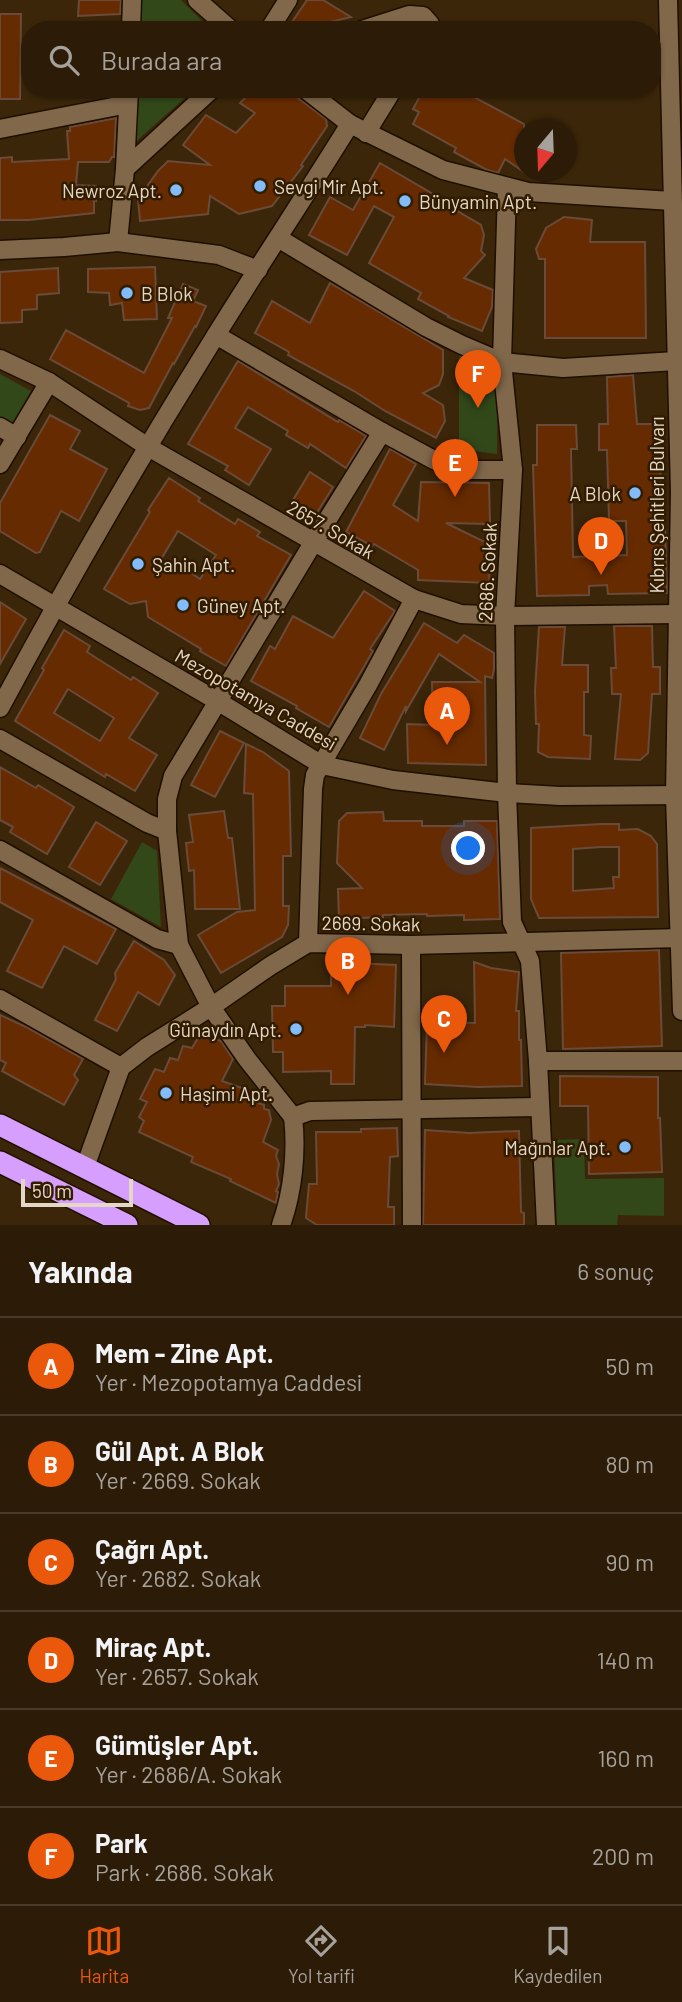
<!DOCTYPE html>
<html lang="tr">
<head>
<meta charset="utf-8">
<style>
	body { margin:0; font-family:Barlow,sans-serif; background:#382915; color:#f1f3f6 }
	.compass { position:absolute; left:514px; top:119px; width:63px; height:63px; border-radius:50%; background:#2c1c07; box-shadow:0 2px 5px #0004; rotate:199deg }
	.scale { position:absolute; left:21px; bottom:18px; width:112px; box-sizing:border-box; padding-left:7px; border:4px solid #e5d7c8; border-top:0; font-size:19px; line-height:24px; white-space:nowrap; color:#e5d7c8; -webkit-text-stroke:5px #311c00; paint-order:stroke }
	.you { position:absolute; left:469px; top:849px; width:24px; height:24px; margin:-18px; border:5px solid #fff; border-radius:50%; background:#1a73e8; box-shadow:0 0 0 10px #1a73e833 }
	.badge { display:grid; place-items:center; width:46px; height:46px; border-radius:50%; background:#ea580c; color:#fff; font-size:23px; font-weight:700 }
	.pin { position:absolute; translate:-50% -58px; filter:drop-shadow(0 2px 4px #0008) }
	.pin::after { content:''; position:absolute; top:37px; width:24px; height:21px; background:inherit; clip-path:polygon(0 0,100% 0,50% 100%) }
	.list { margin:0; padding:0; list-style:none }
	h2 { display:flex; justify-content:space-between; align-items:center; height:91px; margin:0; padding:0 28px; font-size:30px }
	h2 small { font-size:23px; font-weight:400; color:#a6a19b }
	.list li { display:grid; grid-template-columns:46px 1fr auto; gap:21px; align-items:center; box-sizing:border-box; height:98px; padding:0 28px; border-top:2px solid #483a28 }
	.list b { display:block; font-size:26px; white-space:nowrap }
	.list p { margin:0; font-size:23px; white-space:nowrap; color:#a6a19b }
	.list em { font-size:23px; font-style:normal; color:#a6a19b }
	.icon { flex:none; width:38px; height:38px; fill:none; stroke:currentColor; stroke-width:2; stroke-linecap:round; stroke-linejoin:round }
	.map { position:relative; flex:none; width:682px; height:1225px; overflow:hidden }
	.search { position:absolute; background:#2c1c07; box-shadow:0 2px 5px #0004; left:21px; right:21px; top:21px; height:77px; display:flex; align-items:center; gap:18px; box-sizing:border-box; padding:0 24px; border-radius:28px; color:#a6a19b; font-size:26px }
	.sheet { height:679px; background:#2c1c07 }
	nav { display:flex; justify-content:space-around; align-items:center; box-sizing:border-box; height:98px; border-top:2px solid #483a28; background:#2c1c07; font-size:19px; color:#a6a19b }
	nav a { display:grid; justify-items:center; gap:4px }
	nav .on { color:#ea580c }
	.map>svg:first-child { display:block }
	.green { fill:#324819 }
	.building { fill:#662b00; stroke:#6a4a38; stroke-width:2; fill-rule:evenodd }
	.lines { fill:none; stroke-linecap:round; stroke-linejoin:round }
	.street-casing { stroke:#1f0f00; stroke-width:21 }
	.secondary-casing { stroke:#1f0f00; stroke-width:21 }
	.highway-casing { stroke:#1f0f00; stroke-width:24 }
	.street { stroke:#81684b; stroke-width:18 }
	.secondary { stroke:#81684b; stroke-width:18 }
	.highway { stroke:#d69ffd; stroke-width:21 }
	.poi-dot { fill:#82bcfa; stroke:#311c00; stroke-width:2.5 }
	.labels { text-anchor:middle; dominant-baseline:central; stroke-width:5; stroke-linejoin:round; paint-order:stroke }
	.poi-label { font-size:19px; fill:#e5d7c8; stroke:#311c00; text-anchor:start }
	.street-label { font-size:19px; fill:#e5d7c8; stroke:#311c00 }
</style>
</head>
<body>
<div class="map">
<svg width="682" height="1225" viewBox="0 0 682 1225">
	<rect width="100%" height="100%" fill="#3b2609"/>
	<!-- green -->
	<g class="green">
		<path d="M 142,0 L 181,0 L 211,30 L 140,30 Z"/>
		<path d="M 137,89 L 195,89 L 134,143 Z"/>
		<path d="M 459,352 L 498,367 L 497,454 L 459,449 Z"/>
		<path d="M 0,374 L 31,391 L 12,424 L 0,417 Z"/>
		<path d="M 142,842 L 157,851 L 161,927 L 111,899 Z"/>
		<path d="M 584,1139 L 585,1179 L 664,1178 L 664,1216 L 618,1215 L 617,1225 L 557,1225 L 554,1140 Z"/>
	</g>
	<!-- building -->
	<g class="building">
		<path d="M 79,0 L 121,0 L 120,14 L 78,16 Z"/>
		<path d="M 307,0 L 323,0 L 351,17 L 300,29 L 292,22 Z"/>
		<path d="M 0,14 L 21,14 L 20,99 L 0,99 Z"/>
		<path d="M 266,89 L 293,89 L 298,98 L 326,119 L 327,126 L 301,165 L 303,166 L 272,206 L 239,214 L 210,196 L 208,214 L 140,221 L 138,199 L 158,171 L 168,161 L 210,165 L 183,145 L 206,115 L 236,133 L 255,113 L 240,103 L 252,91 L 258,94 Z"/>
		<path d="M 424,89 L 473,89 L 470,95 L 524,124 L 524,172 L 505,159 L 498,173 L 487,170 L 454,152 L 456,148 L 413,124 L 419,112 L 413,109 Z"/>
		<path d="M 116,118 L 114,157 L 112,157 L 109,162 L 78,162 L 76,185 L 96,186 L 96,201 L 94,200 L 94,213 L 29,220 L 0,220 L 0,158 L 12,157 L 12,162 L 69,159 L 67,131 L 70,131 L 70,127 Z"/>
		<path d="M 380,163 L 450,204 L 449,206 L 481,225 L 484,235 L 481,251 L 485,255 L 464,278 L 493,290 L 492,307 L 482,331 L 448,317 L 449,316 L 418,299 L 421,293 L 369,263 L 394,217 L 374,206 L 347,255 L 309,235 L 330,197 L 353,210 Z"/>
		<path d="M 564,217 L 592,220 L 590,242 L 645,242 L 646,338 L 545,338 L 545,259 L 539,259 L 536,249 L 546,228 Z"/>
		<path d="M 155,267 L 157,319 L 124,320 L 122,303 L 110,305 L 109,293 L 88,292 L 88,269 Z"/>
		<path d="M 58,268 L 59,293 L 37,295 L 37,309 L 22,310 L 22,322 L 0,323 L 0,272 Z"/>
		<path d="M 330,283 L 443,350 L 443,374 L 439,385 L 423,393 L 443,405 L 445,421 L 436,438 L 385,411 L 354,391 L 288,355 L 289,352 L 255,333 L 272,301 L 310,323 Z"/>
		<path d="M 183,284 L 198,290 L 193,301 L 206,306 L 196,327 L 195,326 L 174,364 L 173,363 L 149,408 L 140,410 L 128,406 L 129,403 L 50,359 L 66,330 L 144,373 L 172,318 L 168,318 Z"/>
		<path d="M 238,361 L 338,422 L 339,420 L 366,436 L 346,468 L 310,444 L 308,448 L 286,435 L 288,431 L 248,407 L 235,428 L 271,449 L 249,485 L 225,470 L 228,466 L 188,444 Z"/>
		<path d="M 633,375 L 637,424 L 655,424 L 655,464 L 660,464 L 662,527 L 665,527 L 667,593 L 608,594 L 607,585 L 589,586 L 589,595 L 537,596 L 533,465 L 537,465 L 537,425 L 576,425 L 577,449 L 571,449 L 573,557 L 627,555 L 626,521 L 609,521 L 607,450 L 599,450 L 599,424 L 608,424 L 607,377 Z"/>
		<path d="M 50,415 L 80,431 L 70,449 L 107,469 L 79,521 L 61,511 L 40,552 L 36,553 L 0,531 L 0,503 Z"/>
		<path d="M 390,449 L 416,464 L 393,505 L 418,521 L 421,482 L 489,483 L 490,524 L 446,523 L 491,545 L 489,583 L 418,580 L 418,570 L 374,544 L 372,546 L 346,532 Z"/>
		<path d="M 310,472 L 333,487 L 313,519 L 290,505 Z"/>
		<path d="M 169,478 L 200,498 L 198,501 L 235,524 L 238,519 L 260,532 L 257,536 L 291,555 L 226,666 L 200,651 L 201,649 L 148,617 L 146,601 L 130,604 L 104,589 L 150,512 L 148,510 ZM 178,531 L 216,555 L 200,579 L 180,565 L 157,566 Z"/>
		<path d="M 364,591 L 395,611 L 370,649 L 373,651 L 329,727 L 296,708 L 297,706 L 251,681 L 270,646 L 275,649 L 293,616 L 333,638 Z"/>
		<path d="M 0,602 L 26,619 L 0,664 Z"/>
		<path d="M 424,623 L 457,643 L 464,635 L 494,653 L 494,670 L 492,678 L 485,676 L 486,765 L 408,763 L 407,724 L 433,725 L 432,682 L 480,682 L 439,654 L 406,711 L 406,706 L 384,750 L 360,738 L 381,694 Z"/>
		<path d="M 614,626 L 652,626 L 653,667 L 660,667 L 660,694 L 652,694 L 648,753 L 640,760 L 615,759 L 621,694 L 612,694 L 611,668 L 616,668 Z"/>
		<path d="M 539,627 L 565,627 L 562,665 L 588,665 L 588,692 L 584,692 L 584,735 L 591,736 L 590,759 L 548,757 L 538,752 L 539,724 L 536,724 L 535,691 Z"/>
		<path d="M 64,630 L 90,646 L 87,652 L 131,680 L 133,677 L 158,693 L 129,738 L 157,755 L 135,791 L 106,774 L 105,777 L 15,721 L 44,670 L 42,668 ZM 68,689 L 114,718 L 100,741 L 54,713 Z"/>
		<path d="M 220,731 L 244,743 L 215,797 L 191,785 Z"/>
		<path d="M 246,744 L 263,752 L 289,771 L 291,856 L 283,856 L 283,906 L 289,906 L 288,925 L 282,937 L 221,973 L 198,935 L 237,912 L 255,910 L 253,794 L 244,793 Z"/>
		<path d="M 0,767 L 36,788 L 38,785 L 74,807 L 47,854 L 10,832 L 13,827 L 0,820 Z"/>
		<path d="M 224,811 L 228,838 L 232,838 L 240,909 L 195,909 L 194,870 L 189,871 L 186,843 L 193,842 L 189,815 Z"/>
		<path d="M 383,812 L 384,821 L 422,821 L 422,826 L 464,826 L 464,821 L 497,821 L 500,919 L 464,920 L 464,915 L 427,916 L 427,914 L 383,915 L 383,917 L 339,919 L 338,889 L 362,888 L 337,863 L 339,821 L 347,813 Z"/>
		<path d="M 96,822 L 127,841 L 100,885 L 69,867 Z"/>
		<path d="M 601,824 L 619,824 L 619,830 L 638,829 L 651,836 L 657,844 L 658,917 L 539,918 L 531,899 L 531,828 ZM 601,847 L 619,847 L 619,877 L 613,877 L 614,888 L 573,891 L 573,849 Z"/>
		<path d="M 0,868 L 116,929 L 97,964 L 64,946 L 42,988 L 7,971 L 33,920 L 0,902 Z"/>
		<path d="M 134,941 L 164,960 L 175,975 L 159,1005 L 138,992 L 117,1031 L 95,1020 L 116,979 L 115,973 Z"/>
		<path d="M 659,950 L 662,1046 L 563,1049 L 561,953 Z"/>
		<path d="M 331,962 L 396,965 L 394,1027 L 365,1025 L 365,1027 L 355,1027 L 354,1084 L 331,1084 L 331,1071 L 283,1072 L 283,1052 L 273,1052 L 272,1006 L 285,1006 L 285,986 L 331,986 Z"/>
		<path d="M 474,962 L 491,968 L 519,972 L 516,1011 L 519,1011 L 519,1040 L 521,1040 L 522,1086 L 478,1087 L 425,1084 L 427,1022 L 475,1023 Z"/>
		<path d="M 0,1015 L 26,1027 L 83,1059 L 74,1075 L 78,1080 L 64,1105 L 2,1071 L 6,1063 L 0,1060 Z"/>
		<path d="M 208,1036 L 221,1041 L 233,1059 L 222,1081 L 245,1089 L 244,1092 L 258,1099 L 258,1103 L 264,1105 L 264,1109 L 269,1110 L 271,1120 L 263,1142 L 278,1150 L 276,1156 L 279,1164 L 277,1174 L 279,1184 L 276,1191 L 278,1192 L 276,1203 L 230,1181 L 231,1179 L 191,1162 L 193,1157 L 139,1132 L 144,1121 L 139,1117 L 147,1102 L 140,1099 L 155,1069 L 164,1072 L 170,1058 L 178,1060 L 183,1046 L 192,1048 L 198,1038 Z"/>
		<path d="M 560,1076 L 658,1077 L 658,1118 L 660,1118 L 662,1172 L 589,1174 L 588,1106 L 560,1106 Z"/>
		<path d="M 397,1128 L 398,1156 L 390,1157 L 388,1207 L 394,1207 L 394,1225 L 317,1225 L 306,1218 L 309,1184 L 317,1184 L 316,1132 L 361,1132 L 361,1129 Z"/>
		<path d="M 425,1130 L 469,1133 L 519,1131 L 521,1212 L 524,1213 L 524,1225 L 423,1225 Z"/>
	</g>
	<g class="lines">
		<!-- street casing -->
		<g class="street-casing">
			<g id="street">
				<path d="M 197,0 L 231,30"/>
				<path d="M 131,30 L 132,0"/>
				<path d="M 269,30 L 288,0"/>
				<path d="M 362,30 L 409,15 L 423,16 L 430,24 L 427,30"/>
				<path d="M 305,89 L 350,124 L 443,170 L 528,192 L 672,201"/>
				<path d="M 0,129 L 128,104"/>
				<path d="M 366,133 L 393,89"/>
				<path d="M 125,169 L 212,89"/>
				<path d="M 507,187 L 502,362 L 513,470 L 505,616 L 507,793 L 512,922 L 530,961 L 538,1061 L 546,1225"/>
				<path d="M 278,238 L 426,327 L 462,345 L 502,362 L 563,368 L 676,361"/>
				<path d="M 118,242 L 125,169 L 129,89"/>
				<path d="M 0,250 L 64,247 L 118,242 L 219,255 L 258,270"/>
				<path d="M 216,335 L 382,432 L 434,460 L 456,470 L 513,470"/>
				<path d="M 0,359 L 49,382 L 148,447 L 414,599 L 461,614 L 505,616 L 677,614"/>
				<path d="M 0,427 L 17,437"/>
				<path d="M 0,464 L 49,382"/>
				<path d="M 0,708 C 68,581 140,457 216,335 C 260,264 306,195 350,124"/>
				<path d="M 0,739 L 147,823 L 167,831"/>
				<path d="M 0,850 L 157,939 L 179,945"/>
				<path d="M 308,943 L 313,789 L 315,775 L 368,685 L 414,599"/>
				<path d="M 411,945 L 412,1225"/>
				<path d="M 0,999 L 121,1067"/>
				<path d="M 538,1061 L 682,1061"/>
				<path d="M 293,1117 L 247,1059 L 211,1007 L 179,945 L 167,831 L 167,799 L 173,776 L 313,543 L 382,432"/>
				<path d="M 293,1117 L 310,1111 L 539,1107"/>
				<path d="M 85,1167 L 121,1067 L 147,1047 L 211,1007 L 270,966 L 308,943 L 411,945 L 681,938"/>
				<path d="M 281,1225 C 293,1192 297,1151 293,1117"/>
			</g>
		</g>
		<!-- secondary casing -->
		<g class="secondary-casing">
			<g id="secondary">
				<path d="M 668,0 L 680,492 L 675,796 L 682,1011"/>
				<path d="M 0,574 L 219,702 L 322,765 L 393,780 L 507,793 L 560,796 L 682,795"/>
			</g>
		</g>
		<!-- highway casing -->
		<g class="highway-casing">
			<g id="highway">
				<path d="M 0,1125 L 199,1225"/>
				<path d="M 0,1162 L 127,1225"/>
			</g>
		</g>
		<!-- street -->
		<use href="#street" class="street"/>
		<!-- secondary -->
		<use href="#secondary" class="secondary"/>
		<!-- highway -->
		<use href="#highway" class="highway"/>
	</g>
	<!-- markers -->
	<g class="poi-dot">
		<circle cx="260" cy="186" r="7"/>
		<circle cx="176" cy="190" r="7"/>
		<circle cx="405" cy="201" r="7"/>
		<circle cx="127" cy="293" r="7"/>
		<circle cx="635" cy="493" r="7"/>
		<circle cx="138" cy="564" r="7"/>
		<circle cx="183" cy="605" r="7"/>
		<circle cx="296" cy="1029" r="7"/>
		<circle cx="166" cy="1093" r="7"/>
		<circle cx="625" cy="1147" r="7"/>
	</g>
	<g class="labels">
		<!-- poi labels -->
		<g class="poi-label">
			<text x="274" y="186">Sevgi Mir Apt.</text>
			<text x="162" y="190" text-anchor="end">Newroz Apt.</text>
			<text x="419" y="201">Bünyamin Apt.</text>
			<text x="141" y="293">B Blok</text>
			<text x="621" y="493" text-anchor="end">A Blok</text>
			<text x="152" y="564">Şahin Apt.</text>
			<text x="197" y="605">Güney Apt.</text>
			<text x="282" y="1029" text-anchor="end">Günaydın Apt.</text>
			<text x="180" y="1093">Haşimi Apt.</text>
			<text x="611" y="1147" text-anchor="end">Mağınlar Apt.</text>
		</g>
		<!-- street labels -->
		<g class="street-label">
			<text transform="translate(656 505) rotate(-90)">Kıbrıs Şehitleri Bulvarı</text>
			<text transform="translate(331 529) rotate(30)">2657. Sokak</text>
			<text transform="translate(487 572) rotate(-87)">2686. Sokak</text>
			<text transform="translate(256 699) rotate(30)">Mezopotamya Caddesi</text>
			<text transform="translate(371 923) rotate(1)">2669. Sokak</text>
		</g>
	</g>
</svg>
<svg class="compass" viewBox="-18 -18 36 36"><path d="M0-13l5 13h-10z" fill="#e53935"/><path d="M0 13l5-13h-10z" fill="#a6a19b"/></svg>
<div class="scale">50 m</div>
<div class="you"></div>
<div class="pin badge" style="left:447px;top:745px">A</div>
<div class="pin badge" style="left:348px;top:995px">B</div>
<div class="pin badge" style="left:444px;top:1053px">C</div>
<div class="pin badge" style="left:601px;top:575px">D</div>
<div class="pin badge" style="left:455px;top:497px">E</div>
<div class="pin badge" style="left:478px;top:408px">F</div>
<div class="search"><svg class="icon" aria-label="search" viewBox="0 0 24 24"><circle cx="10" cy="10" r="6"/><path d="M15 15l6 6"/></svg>Burada ara</div>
</div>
<section class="sheet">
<h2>Yakında<small>6 sonuç</small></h2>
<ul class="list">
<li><span class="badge">A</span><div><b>Mem - Zine Apt.</b><p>Yer · Mezopotamya Caddesi</p></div><em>50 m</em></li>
<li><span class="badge">B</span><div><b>Gül Apt. A Blok</b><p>Yer · 2669. Sokak</p></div><em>80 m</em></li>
<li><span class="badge">C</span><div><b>Çağrı Apt.</b><p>Yer · 2682. Sokak</p></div><em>90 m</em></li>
<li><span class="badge">D</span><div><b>Miraç Apt.</b><p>Yer · 2657. Sokak</p></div><em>140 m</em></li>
<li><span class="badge">E</span><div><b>Gümüşler Apt.</b><p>Yer · 2686/A. Sokak</p></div><em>160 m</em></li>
<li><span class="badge">F</span><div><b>Park</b><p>Park · 2686. Sokak</p></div><em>200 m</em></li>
</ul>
</section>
<nav>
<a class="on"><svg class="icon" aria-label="map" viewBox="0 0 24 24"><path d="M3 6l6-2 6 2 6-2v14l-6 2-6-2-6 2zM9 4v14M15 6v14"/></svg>Harita</a>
<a><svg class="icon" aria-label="directions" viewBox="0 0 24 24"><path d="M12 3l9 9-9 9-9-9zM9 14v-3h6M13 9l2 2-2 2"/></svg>Yol tarifi</a>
<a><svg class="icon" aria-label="saved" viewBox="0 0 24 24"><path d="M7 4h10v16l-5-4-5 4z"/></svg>Kaydedilen</a>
</nav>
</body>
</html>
